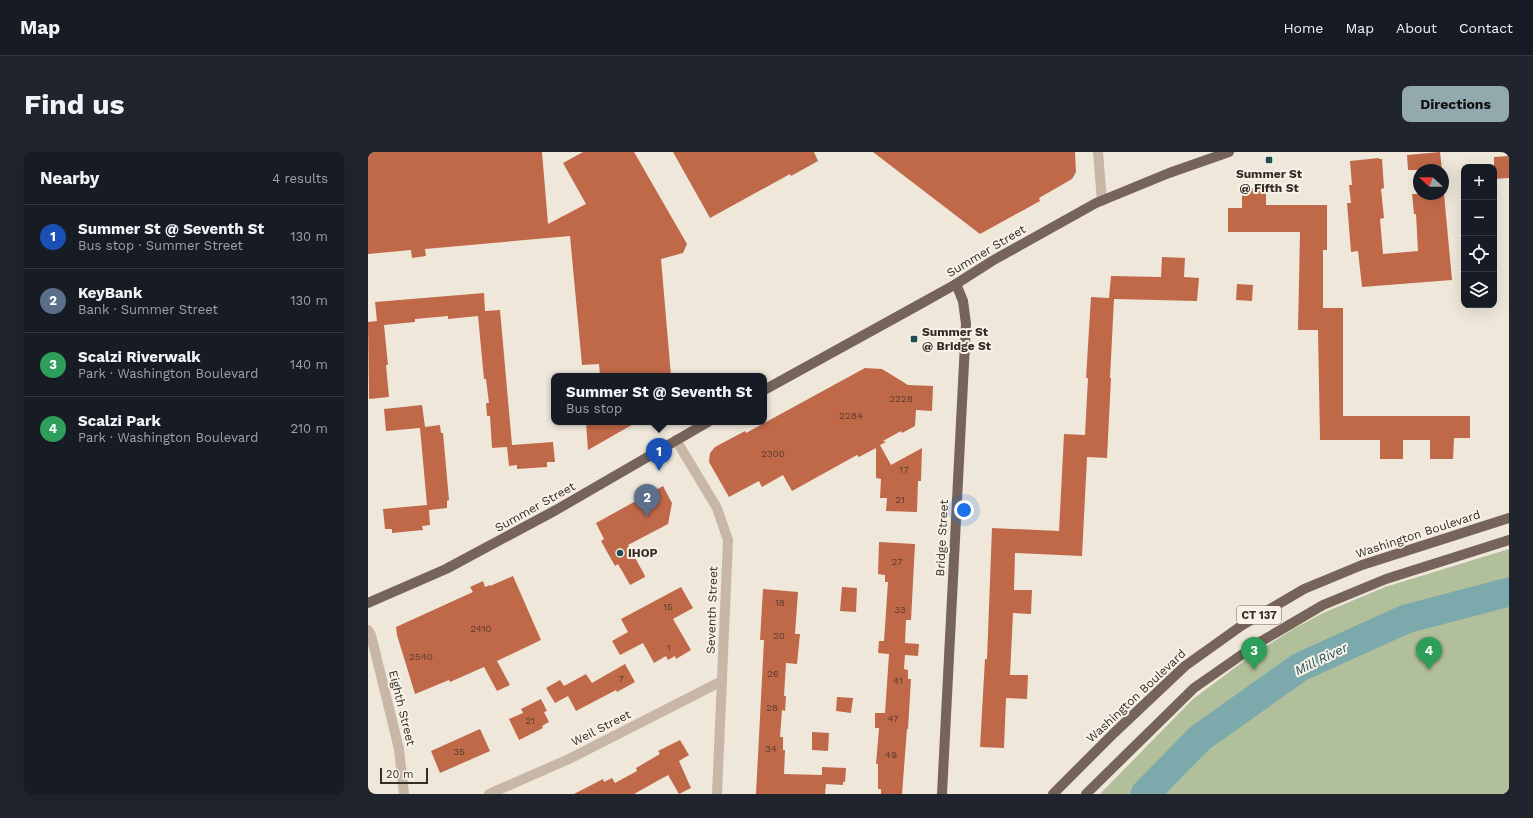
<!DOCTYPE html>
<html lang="en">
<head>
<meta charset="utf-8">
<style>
	body { margin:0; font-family:"Work Sans",sans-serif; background:#20242c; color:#f1f3f6 }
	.controls { position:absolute; right:12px; top:12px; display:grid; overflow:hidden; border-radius:8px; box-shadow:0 4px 16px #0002 }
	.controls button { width:36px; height:36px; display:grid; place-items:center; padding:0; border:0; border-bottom:1px solid #363941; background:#171b24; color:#f1f3f6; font:20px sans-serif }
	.compass { position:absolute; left:1045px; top:12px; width:36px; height:36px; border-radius:50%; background:#171b24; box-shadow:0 4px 16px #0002; rotate:291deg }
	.scale { position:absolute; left:12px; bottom:10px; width:48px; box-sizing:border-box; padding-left:4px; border:2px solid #352c27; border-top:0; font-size:11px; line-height:14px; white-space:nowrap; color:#352c27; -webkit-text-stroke:3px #f8f1e7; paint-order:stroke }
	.you { position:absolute; left:596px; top:358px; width:14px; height:14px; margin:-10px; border:3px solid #fff; border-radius:50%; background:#1a73e8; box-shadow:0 0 0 6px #1a73e833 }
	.badge { display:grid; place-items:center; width:26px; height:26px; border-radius:50%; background:#92a9ad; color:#fff; font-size:13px; font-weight:700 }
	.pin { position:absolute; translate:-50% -33px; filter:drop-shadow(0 1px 2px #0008) }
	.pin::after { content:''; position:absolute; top:21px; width:14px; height:12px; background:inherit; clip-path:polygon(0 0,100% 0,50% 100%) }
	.popup { position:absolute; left:183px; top:221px; width:216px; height:52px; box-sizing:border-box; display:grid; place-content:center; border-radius:8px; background:#171b24; filter:drop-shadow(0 1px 3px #0005); font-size:13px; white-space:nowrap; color:#9ea1a6 }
	.popup b { font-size:15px; color:#f1f3f6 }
	.popup::after { content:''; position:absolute; left:50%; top:100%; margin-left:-8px; border:8px solid transparent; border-top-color:#171b24 }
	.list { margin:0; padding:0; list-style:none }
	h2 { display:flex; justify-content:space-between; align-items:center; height:52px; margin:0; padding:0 16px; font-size:17px }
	h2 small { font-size:13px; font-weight:400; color:#9ea1a6 }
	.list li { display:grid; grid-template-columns:26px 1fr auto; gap:12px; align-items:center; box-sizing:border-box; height:64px; padding:0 16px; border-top:1px solid #363941 }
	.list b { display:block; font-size:15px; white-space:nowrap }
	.list p { margin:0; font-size:13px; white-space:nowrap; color:#9ea1a6 }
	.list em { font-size:13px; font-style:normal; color:#9ea1a6 }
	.icon { flex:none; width:22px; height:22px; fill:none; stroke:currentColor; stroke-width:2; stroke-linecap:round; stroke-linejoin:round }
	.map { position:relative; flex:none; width:1141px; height:642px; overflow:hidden; border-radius:8px }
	header { display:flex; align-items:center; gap:24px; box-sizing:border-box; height:56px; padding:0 20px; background:#171b24; border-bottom:1px solid #363941 }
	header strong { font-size:19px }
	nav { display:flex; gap:22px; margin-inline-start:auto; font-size:14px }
	.intro { display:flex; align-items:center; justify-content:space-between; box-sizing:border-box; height:96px; padding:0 24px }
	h1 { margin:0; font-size:28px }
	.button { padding:10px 18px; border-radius:8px; background:#92a9ad; color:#111; font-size:14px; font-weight:700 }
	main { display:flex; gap:24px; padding:0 24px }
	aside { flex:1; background:#171b24; border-radius:8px; box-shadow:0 4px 16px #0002 }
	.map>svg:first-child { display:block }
	.green { fill:#b2bf9b }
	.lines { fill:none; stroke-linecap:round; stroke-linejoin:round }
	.river { stroke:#7ba9ac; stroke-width:29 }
	.building { fill:#c06949 }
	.minor { stroke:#c8b7a7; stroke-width:10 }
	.major { stroke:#766359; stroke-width:10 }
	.poi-dot { fill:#1f4f54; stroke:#f8f1e7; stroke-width:1.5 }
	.labels { text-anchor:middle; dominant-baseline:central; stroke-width:4; stroke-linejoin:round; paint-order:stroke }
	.number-label { font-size:10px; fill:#583b30 }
	.shield { fill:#f8f1e7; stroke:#706761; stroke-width:1 }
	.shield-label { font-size:11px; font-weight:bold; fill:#352c27 }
	.poi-label { font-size:12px; font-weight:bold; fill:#352c27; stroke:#f8f1e7; text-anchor:start }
	.street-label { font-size:12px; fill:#352c27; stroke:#f8f1e7 }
	.water-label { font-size:13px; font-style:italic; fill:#1f4f54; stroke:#f8f1e7 }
</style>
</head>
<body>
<header>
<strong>Map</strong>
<nav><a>Home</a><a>Map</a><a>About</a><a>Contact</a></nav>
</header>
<div class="intro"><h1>Find us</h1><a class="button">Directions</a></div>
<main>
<aside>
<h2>Nearby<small>4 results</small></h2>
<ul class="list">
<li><span class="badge" style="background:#1a4fb4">1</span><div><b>Summer St @ Seventh St</b><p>Bus stop · Summer Street</p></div><em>130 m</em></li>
<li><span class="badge" style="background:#5c6f8a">2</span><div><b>KeyBank</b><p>Bank · Summer Street</p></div><em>130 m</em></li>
<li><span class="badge" style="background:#2e9e5b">3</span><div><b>Scalzi Riverwalk</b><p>Park · Washington Boulevard</p></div><em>140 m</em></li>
<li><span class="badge" style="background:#2e9e5b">4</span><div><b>Scalzi Park</b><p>Park · Washington Boulevard</p></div><em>210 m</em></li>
</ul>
</aside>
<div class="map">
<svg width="1141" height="642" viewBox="0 0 1141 642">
	<rect width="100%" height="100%" fill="#f0e7db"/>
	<!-- green -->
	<path class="green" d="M 1141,397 L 1141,642 L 732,642 L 825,547 L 880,506 L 925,477 L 955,461 L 1017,435 Z"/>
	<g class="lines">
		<!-- river -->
		<path class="river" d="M 777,642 L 832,586 L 932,515 L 1038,467 L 1141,440"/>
	</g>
	<!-- building -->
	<g class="building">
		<path d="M 0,0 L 174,0 L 180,72 L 218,52 L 195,11 L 215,0 L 266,0 L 319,92 L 315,101 L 293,107 L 303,224 L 232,224 L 231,212 L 214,213 L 202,84 L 57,97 L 58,104 L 44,106 L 43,98 L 0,102 Z"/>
		<path d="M 305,0 L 446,0 L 450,9 L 423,24 L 422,22 L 342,66 Z"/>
		<path d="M 505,0 L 707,0 L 708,20 L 704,27 L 671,46 L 672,49 L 612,82 Z"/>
		<path d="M 1072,0 L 1074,18 L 1040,18 L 1039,3 Z"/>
		<path d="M 1141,4 L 1141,26 L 1126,27 L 1126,5 Z"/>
		<path d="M 1011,6 L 1011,7 L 1014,7 L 1016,36 L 1013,37 L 1016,66 L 1012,67 L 1015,102 L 1050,99 L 1048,62 L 1046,62 L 1044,42 L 1076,42 L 1084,128 L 994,135 L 990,99 L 983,100 L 979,51 L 983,51 L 981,33 L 984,33 L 982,9 Z"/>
		<path d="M 874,36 L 898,36 L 898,53 L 959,53 L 959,98 L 955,98 L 955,156 L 975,156 L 975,264 L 1102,264 L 1102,286 L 1086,286 L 1085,307 L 1062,307 L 1062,288 L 1035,288 L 1035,307 L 1012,307 L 1012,288 L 952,288 L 950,178 L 930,178 L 932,80 L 860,80 L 860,56 L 874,56 Z"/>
		<path d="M 794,105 L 817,106 L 816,125 L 831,126 L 829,149 L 746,147 L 742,226 L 743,226 L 739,306 L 719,305 L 714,404 L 647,401 L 646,438 L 664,438 L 663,462 L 645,461 L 642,523 L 660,523 L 659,547 L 638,546 L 636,596 L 612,595 L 617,507 L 619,507 L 624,376 L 691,379 L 696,282 L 717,283 L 720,226 L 718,226 L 723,145 L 741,146 L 743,124 L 793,125 Z"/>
		<path d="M 869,132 L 885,133 L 884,149 L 868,148 Z"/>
		<path d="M 116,141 L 117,159 L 132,158 L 144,293 L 185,290 L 187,310 L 179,310 L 179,315 L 149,317 L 149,313 L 141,314 L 139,295 L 124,296 L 122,264 L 119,264 L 118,251 L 121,251 L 118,227 L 116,227 L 110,164 L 80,167 L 80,164 L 47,167 L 47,170 L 16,173 L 20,213 L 18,213 L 21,245 L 1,247 L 0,170 L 9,169 L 7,150 Z"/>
		<path d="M 497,216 L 514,217 L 540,233 L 565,234 L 564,259 L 548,258 L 547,274 L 534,281 L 533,279 L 515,289 L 518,290 L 512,293 L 523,313 L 554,296 L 553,329 L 550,329 L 549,360 L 518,359 L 519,346 L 512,346 L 513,327 L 508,326 L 508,296 L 491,305 L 489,303 L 424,339 L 415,323 L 394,335 L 391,329 L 361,345 L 341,310 L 342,301 L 347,295 L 377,279 L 378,281 Z"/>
		<path d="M 54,253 L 57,275 L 72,273 L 73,281 L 75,281 L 81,348 L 79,349 L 79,356 L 61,358 L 62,373 L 54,374 L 55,378 L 24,381 L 24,377 L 17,377 L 15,357 L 59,353 L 52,276 L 18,279 L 16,257 Z"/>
		<path d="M 218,270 L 269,270 L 220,298 Z"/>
		<path d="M 295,334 L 304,351 L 300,372 L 260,393 L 276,422 L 277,425 L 262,433 L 250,412 L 247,414 L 233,389 L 236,387 L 228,371 Z"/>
		<path d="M 511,390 L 547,392 L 543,468 L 538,468 L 537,491 L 551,492 L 550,504 L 537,503 L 536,517 L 540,518 L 540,527 L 543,527 L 540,577 L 539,577 L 534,642 L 513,642 L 513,637 L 510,637 L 510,612 L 508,612 L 511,576 L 507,576 L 507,561 L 517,561 L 521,502 L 510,501 L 511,489 L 516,489 L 520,430 L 517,430 L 517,423 L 510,422 Z"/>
		<path d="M 145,424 L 173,488 L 129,509 L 142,533 L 129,539 L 116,515 L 82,530 L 81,528 L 47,542 L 29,483 L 28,475 L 105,440 L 102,435 L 115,429 L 117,435 L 122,433 L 122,434 Z"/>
		<path d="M 313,435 L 325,456 L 305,467 L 323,498 L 308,507 L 307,504 L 300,508 L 298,504 L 286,511 L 275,491 L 252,503 L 244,489 L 260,480 L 253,467 Z"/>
		<path d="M 474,435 L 489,436 L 488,460 L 472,459 Z"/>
		<path d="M 395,437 L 430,440 L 427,482 L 432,482 L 429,512 L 418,511 L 416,544 L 418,544 L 417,559 L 414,558 L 412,585 L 415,585 L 415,598 L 417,598 L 416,622 L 454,623 L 454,615 L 478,616 L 477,630 L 475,630 L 475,633 L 458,632 L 457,642 L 388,642 L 396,488 L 392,488 Z"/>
		<path d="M 257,512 L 267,530 L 249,540 L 248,538 L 208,559 L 200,544 L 187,551 L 178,536 L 192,528 L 196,534 L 218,522 L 224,531 Z"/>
		<path d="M 469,545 L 485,546 L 483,561 L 468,559 Z"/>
		<path d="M 173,547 L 179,559 L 176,560 L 181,570 L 174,574 L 175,576 L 151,588 L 141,567 L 155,561 L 153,557 Z"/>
		<path d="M 112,577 L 122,599 L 72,621 L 63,599 Z"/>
		<path d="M 444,580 L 461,581 L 460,599 L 444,598 Z"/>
		<path d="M 312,588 L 321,603 L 311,609 L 323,636 L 311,642 L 300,623 L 266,642 L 206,642 L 235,627 L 236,630 L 244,626 L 247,631 L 269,619 L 268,616 L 292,602 L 290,599 Z"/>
	</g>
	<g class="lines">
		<!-- minor -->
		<g class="minor">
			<path d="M 730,0 L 734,49"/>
			<path d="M 308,288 L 349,356 L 360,388 L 349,642"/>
			<path d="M 0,478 L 3,483 L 31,597 L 36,642"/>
			<path d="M 121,642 L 201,607 L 354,529"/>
		</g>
		<!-- major -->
		<g class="major">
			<path d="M 396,238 L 554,151 L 588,132 L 624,109 L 728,51 L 801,21 L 861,0"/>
			<path d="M 0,451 L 78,417 L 188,358 L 340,270"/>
			<path d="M 574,642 L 598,172 L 595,149 L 588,132"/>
			<path d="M 685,642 L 746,581 L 817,514 L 873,474 L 936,437 L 994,413 L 1141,366"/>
			<path d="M 718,642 L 826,536 L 892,490 L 955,453 L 1018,427 L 1141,388"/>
		</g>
	</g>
	<!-- markers -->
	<g class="poi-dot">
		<rect x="897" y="4" width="8" height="8" rx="2"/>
		<rect x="542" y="183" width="8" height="8" rx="2"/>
		<circle cx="252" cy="401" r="4"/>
	</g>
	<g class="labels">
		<!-- number labels -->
		<g class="number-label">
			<text x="533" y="246">2228</text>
			<text x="483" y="263">2284</text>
			<text x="405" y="301">2300</text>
			<text x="536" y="317">17</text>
			<text x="532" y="347">21</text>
			<text x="529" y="409">27</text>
			<text x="412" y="450">18</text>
			<text x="300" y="454">15</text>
			<text x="532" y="457">33</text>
			<text x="113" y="476">2410</text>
			<text x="411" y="483">20</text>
			<text x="301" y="495">1</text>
			<text x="53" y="504">2540</text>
			<text x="405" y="521">26</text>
			<text x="253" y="526">7</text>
			<text x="530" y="528">41</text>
			<text x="404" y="555">28</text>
			<text x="525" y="566">47</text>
			<text x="162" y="568">21</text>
			<text x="403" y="596">34</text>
			<text x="91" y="599">35</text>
			<text x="523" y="602">49</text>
		</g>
		<!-- shield labels -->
		<rect class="shield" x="869" y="454" width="44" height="18" rx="3"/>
		<g class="shield-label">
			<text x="891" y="463">CT 137</text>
		</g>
		<!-- poi labels -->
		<g class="poi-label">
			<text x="901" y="22" text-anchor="middle">Summer St<tspan x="901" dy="14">@ Fifth St</tspan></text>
			<text x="554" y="180">Summer St<tspan x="554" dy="14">@ Bridge St</tspan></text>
			<text x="260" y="401">IHOP</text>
		</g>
		<!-- street labels -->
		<g class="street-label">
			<text transform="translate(618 99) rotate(-31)">Summer Street</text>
			<text transform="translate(167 355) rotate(-29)">Summer Street</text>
			<text transform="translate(1050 382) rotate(-18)">Washington Boulevard</text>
			<text transform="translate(574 386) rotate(-87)">Bridge Street</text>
			<text transform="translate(344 458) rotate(-88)">Seventh Street</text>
			<text transform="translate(768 544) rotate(-43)">Washington Boulevard</text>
			<text transform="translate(34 556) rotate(76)">Eighth Street</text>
			<text transform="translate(233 576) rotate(-27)">Weil Street</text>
		</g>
		<!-- water labels -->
		<g class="water-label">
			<text transform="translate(953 507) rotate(-26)">Mill River</text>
		</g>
	</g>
</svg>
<div class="controls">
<button>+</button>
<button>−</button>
<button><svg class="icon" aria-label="locate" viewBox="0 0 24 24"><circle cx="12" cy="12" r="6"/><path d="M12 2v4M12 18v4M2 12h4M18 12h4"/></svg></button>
<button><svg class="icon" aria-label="layers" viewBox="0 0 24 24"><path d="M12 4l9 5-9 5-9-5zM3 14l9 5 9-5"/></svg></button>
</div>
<svg class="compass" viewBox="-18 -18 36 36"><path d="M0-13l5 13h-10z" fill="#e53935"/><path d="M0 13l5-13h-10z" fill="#9ea1a6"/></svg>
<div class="scale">20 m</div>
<div class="you"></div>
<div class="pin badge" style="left:291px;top:319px;background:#1a4fb4">1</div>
<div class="popup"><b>Summer St @ Seventh St</b>Bus stop</div>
<div class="pin badge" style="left:279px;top:365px;background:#5c6f8a">2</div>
<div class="pin badge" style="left:886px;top:518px;background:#2e9e5b">3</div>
<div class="pin badge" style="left:1061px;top:518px;background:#2e9e5b">4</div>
</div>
</main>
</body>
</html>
